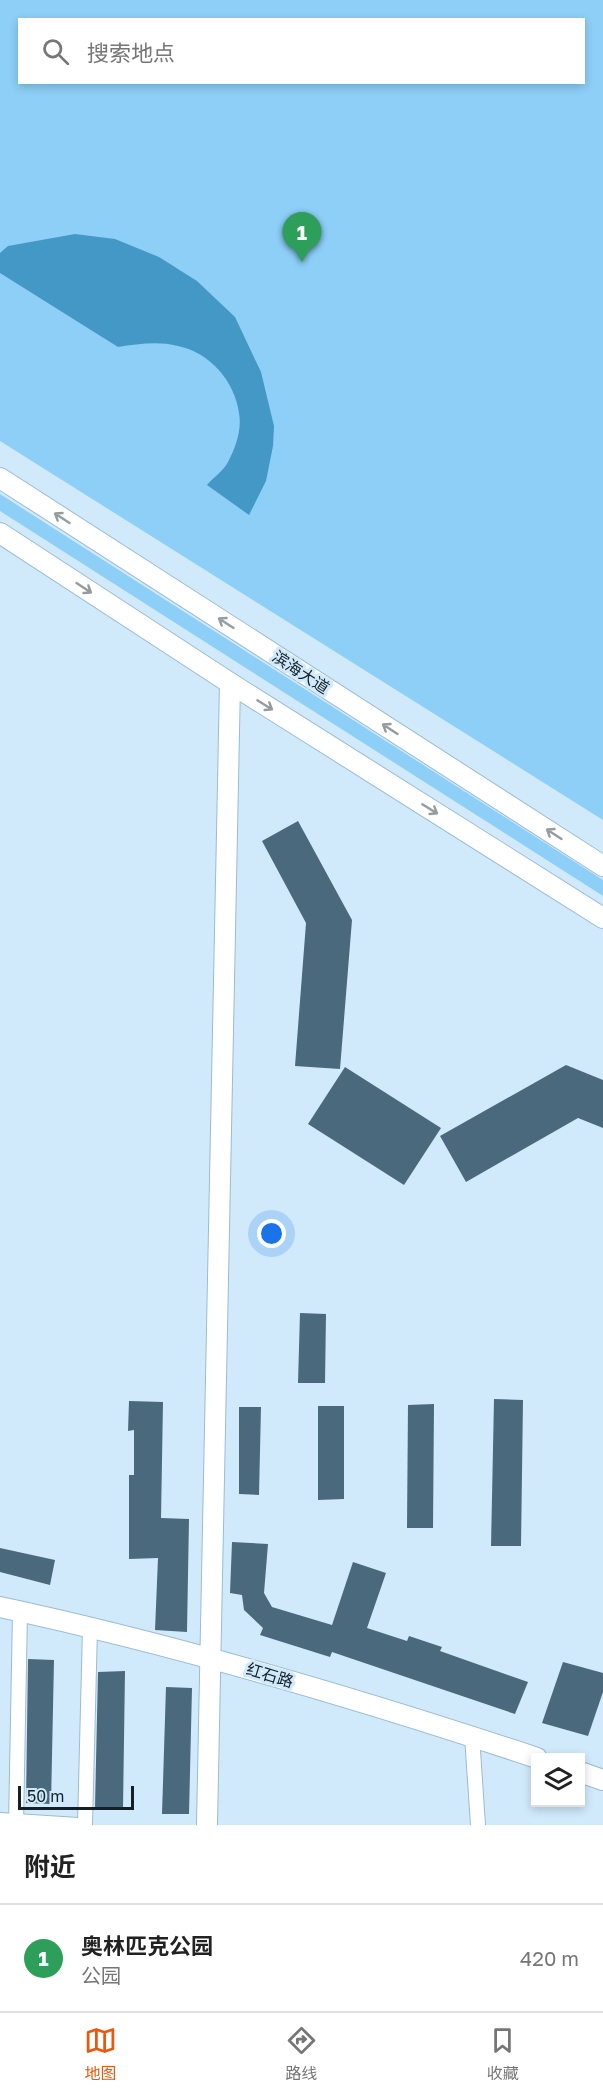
<!DOCTYPE html>
<html lang="zh">
<head>
<meta charset="utf-8">
<style>
	body { margin:0; font-family:"Golos Text","Noto Sans SC",sans-serif; background:#f6f6f6; color:#222 }
	.controls { position:absolute; right:18px; bottom:18px; display:grid; overflow:hidden; border-radius:0px; box-shadow:0 3px 9px #0003 }
	.controls button { width:54px; height:54px; display:grid; place-items:center; padding:0; border:0; border-bottom:2px solid #e0e0e0; background:#fff; color:#222; font:30px sans-serif }
	.scale { position:absolute; left:18px; bottom:15px; width:116px; box-sizing:border-box; padding-left:6px; border:3px solid #142028; border-top:0; font-size:16px; line-height:21px; white-space:nowrap; color:#142028; -webkit-text-stroke:4px #d0eafc; paint-order:stroke }
	.you { position:absolute; left:272px; top:1234px; width:21px; height:21px; margin:-15px; border:4px solid #fff; border-radius:50%; background:#1a73e8; box-shadow:0 0 0 9px #1a73e833 }
	.badge { display:grid; place-items:center; width:39px; height:39px; border-radius:50%; background:#ea580c; color:#fff; font-size:20px; font-weight:700 }
	.pin { position:absolute; translate:-50% -50px; filter:drop-shadow(0 2px 3px #0008) }
	.pin::after { content:''; position:absolute; top:32px; width:21px; height:18px; background:inherit; clip-path:polygon(0 0,100% 0,50% 100%) }
	.list { margin:0; padding:0; list-style:none }
	h2 { display:flex; justify-content:space-between; align-items:center; height:78px; margin:0; padding:0 24px; font-size:26px }
	h2 small { font-size:20px; font-weight:400; color:#767676 }
	.list li { display:grid; grid-template-columns:39px 1fr auto; gap:18px; align-items:center; box-sizing:border-box; height:108px; padding:0 24px; border-top:2px solid #e0e0e0 }
	.list b { display:block; font-size:22px; white-space:nowrap }
	.list p { margin:0; font-size:20px; white-space:nowrap; color:#767676 }
	.list em { font-size:20px; font-style:normal; color:#767676 }
	.icon { flex:none; width:33px; height:33px; fill:none; stroke:currentColor; stroke-width:2; stroke-linecap:round; stroke-linejoin:round }
	.map { position:relative; flex:none; width:603px; height:1825px; overflow:hidden }
	.search { position:absolute; background:#fff; box-shadow:0 3px 9px #0003; left:18px; right:18px; top:18px; height:66px; display:flex; align-items:center; gap:15px; box-sizing:border-box; padding:0 21px; border-radius:0px; color:#767676; font-size:22px }
	.sheet { height:186px; background:#fff }
	nav { display:flex; justify-content:space-around; align-items:center; box-sizing:border-box; height:84px; border-top:2px solid #e0e0e0; background:#fff; font-size:16px; color:#767676 }
	nav a { display:grid; justify-items:center; gap:3px }
	nav .on { color:#ea580c }
	.map>svg:first-child { display:block }
	.green { fill:#8dcff7; fill-rule:evenodd }
	.water { fill:#4498c6 }
	.building { fill:#4b697c }
	.lines { fill:none; stroke-linecap:round; stroke-linejoin:round }
	.street-casing { stroke:#9bbcd0; stroke-width:16 }
	.secondary-casing { stroke:#9bbcd0; stroke-width:22 }
	.street { stroke:#fff; stroke-width:14 }
	.secondary { stroke:#fff; stroke-width:20 }
	.oneway { stroke:#959b9e }
	.labels { text-anchor:middle; dominant-baseline:central; stroke-width:6; stroke-linejoin:round; paint-order:stroke }
	.street-label { font-size:16px; fill:#142028; stroke:#d0eafc }
</style>
</head>
<body>
<div class="map">
<svg width="603" height="1825" viewBox="0 0 603 1825">
	<rect width="100%" height="100%" fill="#d0eafc"/>
	<!-- green -->
	<g class="green">
		<path d="M 0,0 L 603,0 L 603,820 L 0,441 ZM 20,20 L 584,20 L 584,82 L 20,82 Z"/>
		<path d="M 0,494 L 603,880 L 603,896 L 0,511 Z"/>
	</g>
	<!-- water -->
	<path class="water" d="M 75,234 L 115,239 L 159,257 L 197,281 L 235,317 L 261,372 L 274,426 L 273,446 L 266,481 L 249,515 L 207,485 C 213,478 224,470 228,462 C 236,447 242,429 239,413 C 235,381 209,352 178,346 C 158,341 138,344 118,347 L 0,273 L 0,253 L 8,246 Z"/>
	<!-- building -->
	<g class="building">
		<path d="M 298,821 L 352,920 L 340,1069 L 295,1066 L 306,923 L 262,841 Z"/>
		<path d="M 566,1065 L 603,1080 L 603,1128 L 578,1118 L 466,1182 L 440,1136 Z"/>
		<path d="M 345,1067 L 441,1128 L 404,1185 L 308,1124 Z"/>
		<path d="M 300,1313 L 326,1314 L 325,1383 L 298,1383 Z"/>
		<path d="M 494,1399 L 523,1400 L 521,1546 L 491,1546 Z"/>
		<path d="M 129,1401 L 163,1402 L 161,1518 L 189,1519 L 187,1632 L 155,1630 L 158,1558 L 129,1559 L 129,1475 L 134,1475 L 134,1430 L 128,1431 Z"/>
		<path d="M 434,1404 L 433,1528 L 407,1528 L 408,1405 Z"/>
		<path d="M 318,1406 L 344,1406 L 344,1499 L 318,1500 Z"/>
		<path d="M 239,1407 L 261,1407 L 259,1495 L 239,1494 Z"/>
		<path d="M 232,1542 L 268,1544 L 264,1593 L 272,1607 L 332,1625 L 353,1562 L 386,1573 L 367,1628 L 407,1641 L 409,1636 L 442,1647 L 440,1651 L 528,1682 L 515,1714 L 332,1652 L 330,1657 L 260,1635 L 263,1628 L 244,1610 L 242,1595 L 230,1593 Z"/>
		<path d="M 0,1548 L 55,1560 L 50,1585 L 0,1572 Z"/>
		<path d="M 28,1659 L 54,1660 L 51,1804 L 26,1803 Z"/>
		<path d="M 563,1662 L 603,1673 L 603,1692 L 588,1736 L 542,1723 Z"/>
		<path d="M 125,1671 L 123,1809 L 95,1807 L 98,1672 Z"/>
		<path d="M 166,1687 L 192,1688 L 189,1814 L 162,1814 Z"/>
	</g>
	<g class="lines">
		<!-- street casing -->
		<g class="street-casing">
			<g id="street">
				<path d="M 472,1736 L 478,1825"/>
				<path d="M 0,1820 L 78,1825"/>
				<path d="M 16,1825 L 20,1612"/>
				<path d="M 85,1825 L 90,1628"/>
			</g>
		</g>
		<!-- secondary casing -->
		<g class="secondary-casing">
			<g id="secondary">
				<path d="M 0,478 L 603,866"/>
				<path d="M 0,533 L 230,683 L 603,918"/>
				<path d="M 0,1607 C 182,1646 360,1699 537,1758"/>
				<path d="M 580,1772 L 603,1780"/>
				<path d="M 207,1825 L 230,683"/>
			</g>
		</g>
		<!-- street -->
		<use href="#street" class="street"/>
		<!-- secondary -->
		<use href="#secondary" class="secondary"/>
	</g>
	<!-- one-way arrows -->
	<defs><path id="oneway-shaft" d="M-6 0H5M1.5-3L5.5 0L1.5 3" fill="none" stroke-width="1.6" stroke-linecap="round" stroke-linejoin="round" transform="scale(1.5)"/></defs>
	<g class="oneway">
		<use href="#oneway-shaft" transform="translate(62 518) rotate(-147)"/>
		<use href="#oneway-shaft" transform="translate(84 588) rotate(33)"/>
		<use href="#oneway-shaft" transform="translate(226 623) rotate(-147)"/>
		<use href="#oneway-shaft" transform="translate(265 705) rotate(32)"/>
		<use href="#oneway-shaft" transform="translate(390 729) rotate(-147)"/>
		<use href="#oneway-shaft" transform="translate(430 809) rotate(32)"/>
		<use href="#oneway-shaft" transform="translate(554 834) rotate(-147)"/>
	</g>
	<g class="labels">
		<!-- street labels -->
		<g class="street-label">
			<text transform="translate(301 672) rotate(33)">滨海大道</text>
			<text transform="translate(270 1675) rotate(17)">红石路</text>
		</g>
	</g>
</svg>
<div class="controls">
<button><svg class="icon" aria-label="layers" viewBox="0 0 24 24"><path d="M12 4l9 5-9 5-9-5zM3 14l9 5 9-5"/></svg></button>
</div>
<div class="scale">50 m</div>
<div class="you"></div>
<div class="pin badge" style="left:302px;top:262px;background:#2e9e5b">1</div>
<div class="search"><svg class="icon" aria-label="search" viewBox="0 0 24 24"><circle cx="10" cy="10" r="6"/><path d="M15 15l6 6"/></svg>搜索地点</div>
</div>
<section class="sheet">
<h2>附近<small></small></h2>
<ul class="list">
<li><span class="badge" style="background:#2e9e5b">1</span><div><b>奥林匹克公园</b><p>公园</p></div><em>420 m</em></li>
</ul>
</section>
<nav>
<a class="on"><svg class="icon" aria-label="map" viewBox="0 0 24 24"><path d="M3 6l6-2 6 2 6-2v14l-6 2-6-2-6 2zM9 4v14M15 6v14"/></svg>地图</a>
<a><svg class="icon" aria-label="directions" viewBox="0 0 24 24"><path d="M12 3l9 9-9 9-9-9zM9 14v-3h6M13 9l2 2-2 2"/></svg>路线</a>
<a><svg class="icon" aria-label="saved" viewBox="0 0 24 24"><path d="M7 4h10v16l-5-4-5 4z"/></svg>收藏</a>
</nav>
</body>
</html>
